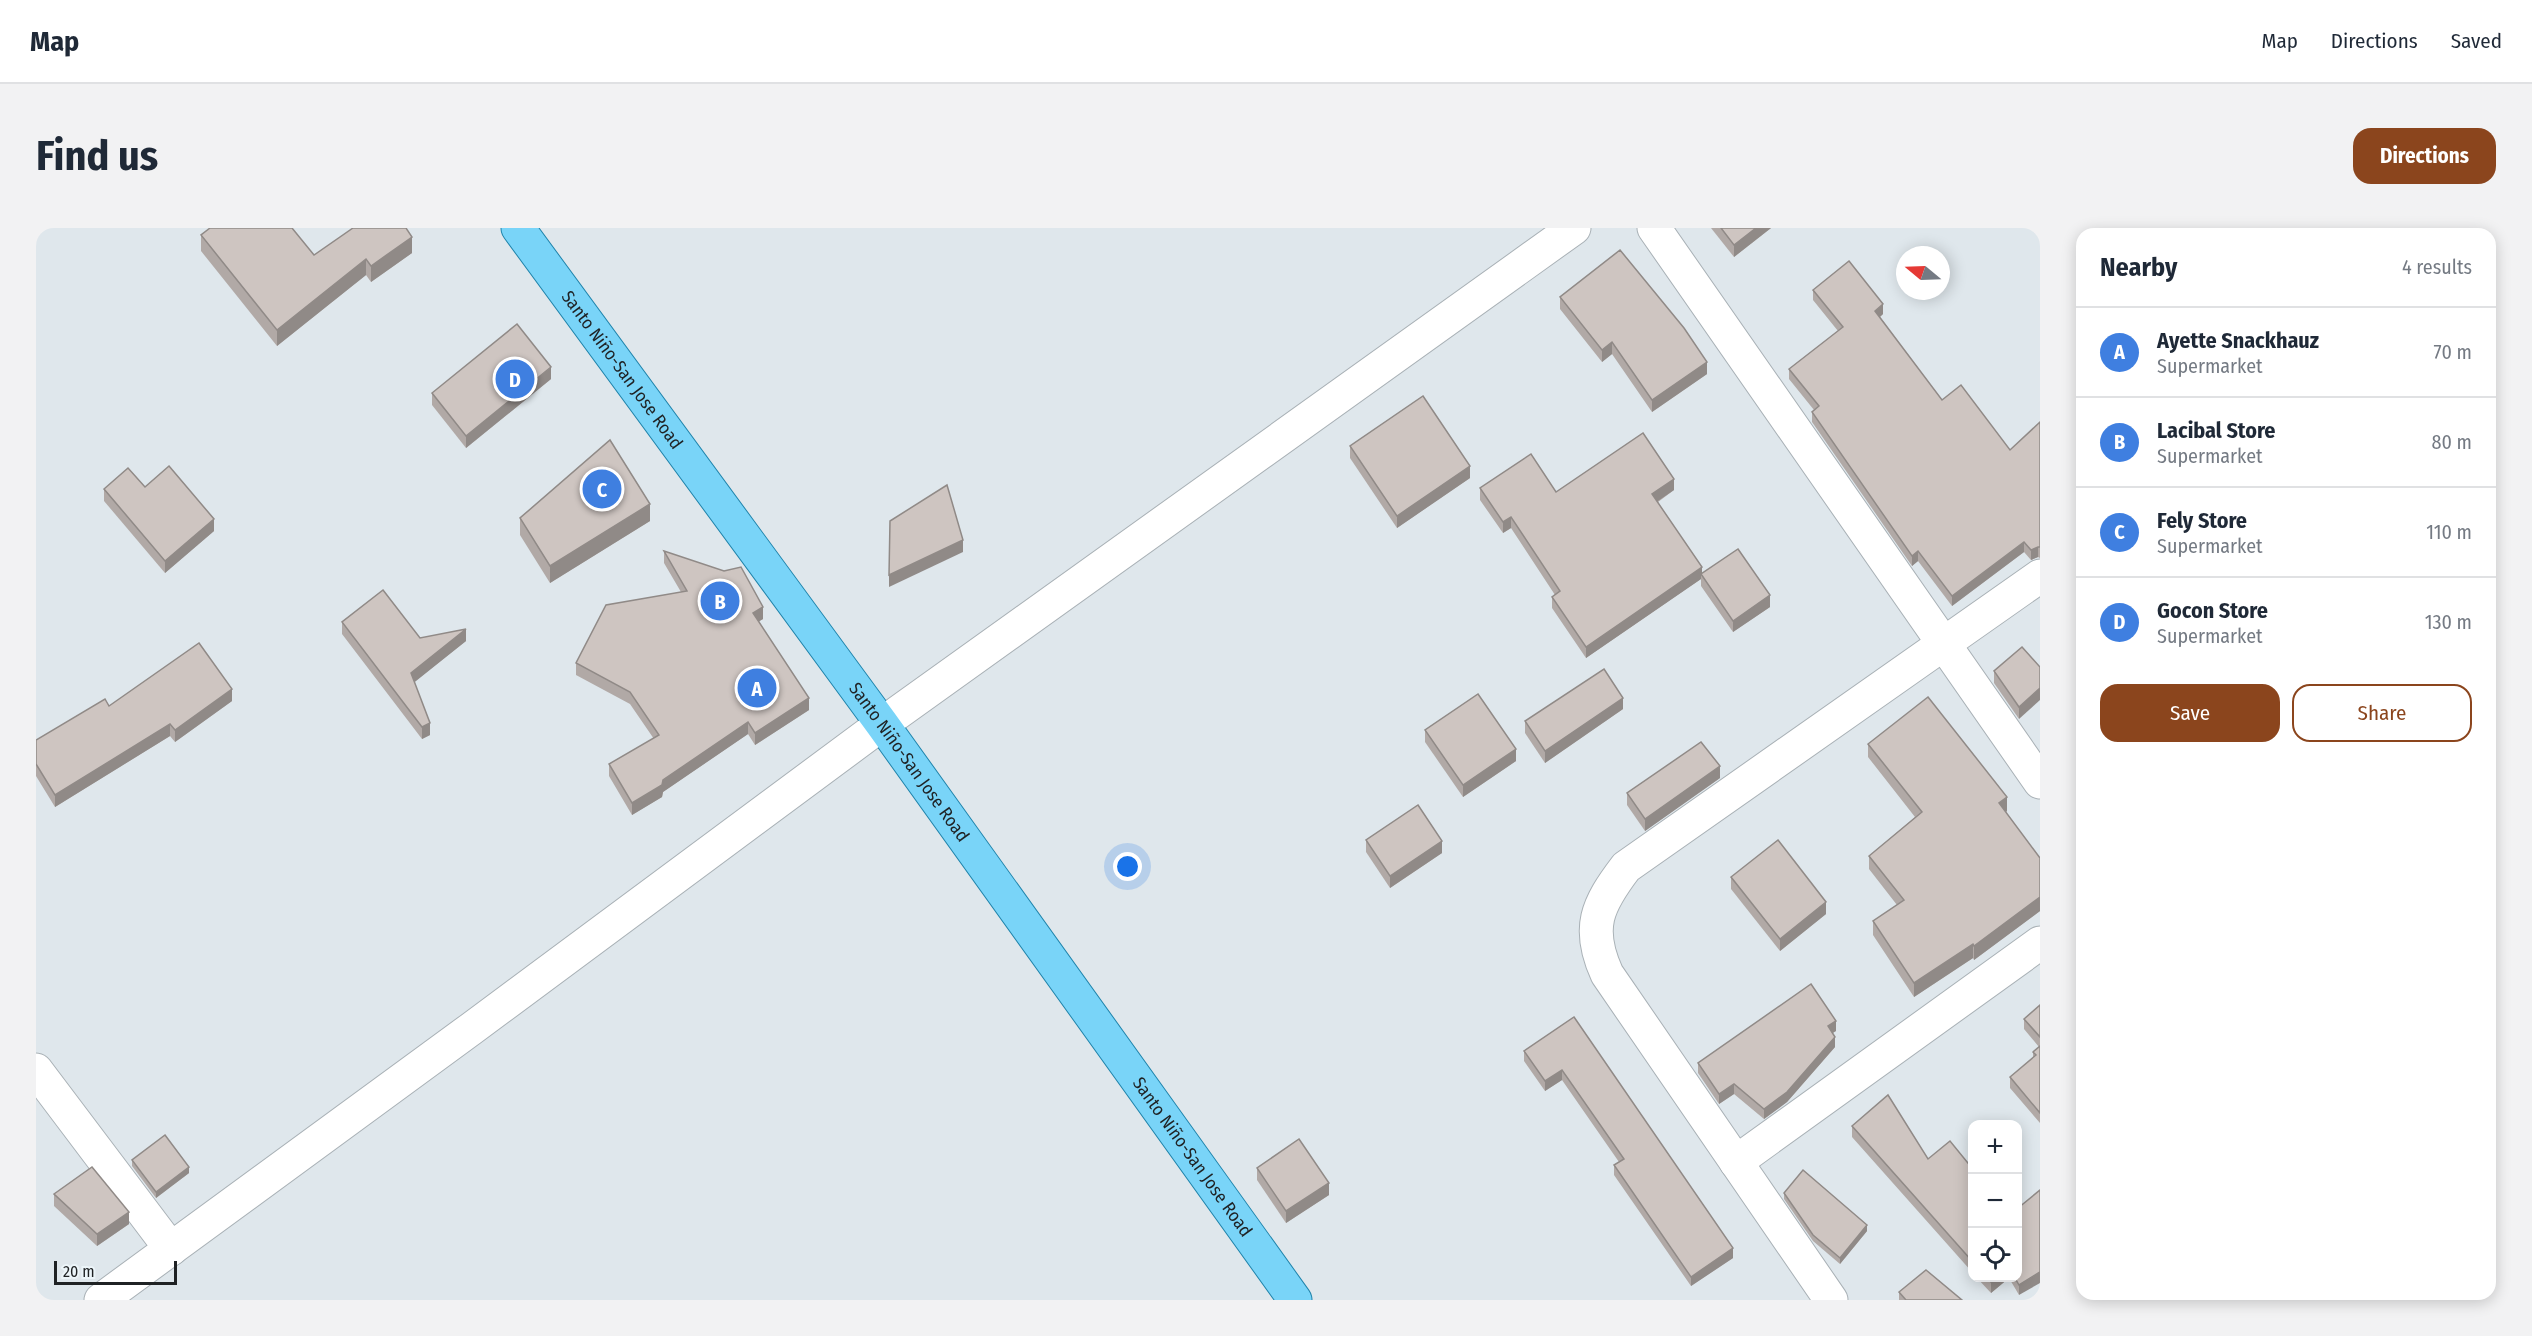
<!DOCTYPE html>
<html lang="en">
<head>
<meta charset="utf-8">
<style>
	body { margin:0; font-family:"Fira Sans Condensed",sans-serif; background:#f2f2f3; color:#1f2937 }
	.controls { position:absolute; right:18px; bottom:18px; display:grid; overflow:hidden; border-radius:12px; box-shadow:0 3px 15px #0003 }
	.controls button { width:54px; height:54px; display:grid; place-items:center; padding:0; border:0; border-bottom:2px solid #e0e1e3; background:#fff; color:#1f2937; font:30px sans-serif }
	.compass { position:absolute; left:1860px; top:18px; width:54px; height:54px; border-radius:50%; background:#fff; box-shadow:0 3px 15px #0003; rotate:289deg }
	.scale { position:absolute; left:18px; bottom:15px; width:123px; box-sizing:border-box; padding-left:6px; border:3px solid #1f2224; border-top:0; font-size:16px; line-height:21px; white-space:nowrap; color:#1f2224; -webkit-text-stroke:4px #ecf5f9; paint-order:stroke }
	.you { position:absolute; left:1092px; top:639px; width:21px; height:21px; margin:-15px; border:4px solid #fff; border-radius:50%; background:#1a73e8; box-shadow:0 0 0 9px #1a73e833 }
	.badge { display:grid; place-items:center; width:39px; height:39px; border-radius:50%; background:#8b451d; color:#fff; font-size:20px; font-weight:700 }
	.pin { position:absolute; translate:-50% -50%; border:3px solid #fff; box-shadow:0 2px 6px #0006 }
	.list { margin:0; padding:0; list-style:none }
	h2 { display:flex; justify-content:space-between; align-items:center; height:78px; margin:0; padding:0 24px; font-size:26px }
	h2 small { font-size:20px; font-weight:400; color:#747a83 }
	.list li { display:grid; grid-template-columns:39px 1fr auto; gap:18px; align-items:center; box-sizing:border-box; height:90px; padding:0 24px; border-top:2px solid #e0e1e3 }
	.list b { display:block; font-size:22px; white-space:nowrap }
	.list p { margin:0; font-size:20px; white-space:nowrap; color:#747a83 }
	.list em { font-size:20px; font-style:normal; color:#747a83 }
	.actions { display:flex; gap:12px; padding:18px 24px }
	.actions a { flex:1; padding:14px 0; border:2px solid #8b451d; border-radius:18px; text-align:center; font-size:21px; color:#8b451d }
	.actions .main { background:#8b451d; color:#fff }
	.icon { flex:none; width:33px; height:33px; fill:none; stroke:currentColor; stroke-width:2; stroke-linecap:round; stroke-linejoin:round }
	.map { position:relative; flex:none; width:2004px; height:1072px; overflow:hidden; border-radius:18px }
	header { display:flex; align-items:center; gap:36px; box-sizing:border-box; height:84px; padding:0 30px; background:#fff; border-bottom:2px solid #e0e1e3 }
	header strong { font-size:28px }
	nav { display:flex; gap:33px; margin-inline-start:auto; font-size:21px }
	.intro { display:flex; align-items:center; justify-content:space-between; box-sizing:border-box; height:144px; padding:0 36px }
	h1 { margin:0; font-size:42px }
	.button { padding:15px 27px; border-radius:18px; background:#8b451d; color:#fff; font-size:21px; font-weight:700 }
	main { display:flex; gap:36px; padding:0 36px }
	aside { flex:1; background:#fff; border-radius:18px; box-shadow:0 3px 15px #0003 }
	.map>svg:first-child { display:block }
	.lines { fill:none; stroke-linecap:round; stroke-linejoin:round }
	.minor-casing { stroke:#a9b1b6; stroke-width:35 }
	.major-casing { stroke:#2084ab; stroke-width:35 }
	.minor { stroke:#fff; stroke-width:33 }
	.major { stroke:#79d4f8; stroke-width:33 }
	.wall { fill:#b1a9a6 }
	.shaded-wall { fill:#908a87 }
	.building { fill:#cec5c1; stroke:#908a87; stroke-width:1.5 }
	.labels { text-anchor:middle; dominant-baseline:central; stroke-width:5; stroke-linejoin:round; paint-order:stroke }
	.street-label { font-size:18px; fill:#1f2224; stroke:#ecf5f9 }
</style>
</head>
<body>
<header>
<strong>Map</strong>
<nav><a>Map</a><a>Directions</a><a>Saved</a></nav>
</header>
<div class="intro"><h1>Find us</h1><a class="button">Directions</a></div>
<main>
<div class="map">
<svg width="2004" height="1072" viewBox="0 0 2004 1072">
	<rect width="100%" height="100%" fill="#dfe7ec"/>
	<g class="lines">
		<!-- minor casing -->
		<g class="minor-casing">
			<g id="minor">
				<path d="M 1618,0 L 2004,554"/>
				<path d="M 0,842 L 135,1021"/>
				<path d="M 1700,934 L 2004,715"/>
				<path d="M 65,1072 L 435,801 L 846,496 L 1538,0"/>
				<path d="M 1795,1072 L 1571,746 C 1550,700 1561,677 1590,639 L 2004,348"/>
			</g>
		</g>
		<!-- major casing -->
		<g class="major-casing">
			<g id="major">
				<path id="s1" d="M 482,0 L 846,496 L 1259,1072"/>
			</g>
		</g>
		<!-- minor -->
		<use href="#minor" class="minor"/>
		<!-- major -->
		<use href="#major" class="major"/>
	</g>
	<!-- wall -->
	<g class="wall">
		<path d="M 1675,0 L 1735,0 L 1698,29 Z"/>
		<path d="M 165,7 L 278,27 L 376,25 L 335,54 L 330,47 L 241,118 L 165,23 Z"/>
		<path d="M 1777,62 L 1847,86 L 1844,89 L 1906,172 L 1974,222 L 2004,194 L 2004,330 L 2002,329 L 1995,332 L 1988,324 L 1916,378 L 1882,333 L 1876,338 L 1776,194 L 1776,184 L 1778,182 L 1753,151 L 1753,141 L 1802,103 L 1777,72 Z"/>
		<path d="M 1524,69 L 1671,146 L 1616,184 L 1576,126 L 1566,134 L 1524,81 Z"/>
		<path d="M 515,151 L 430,220 L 396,177 L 396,165 Z"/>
		<path d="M 1314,218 L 1434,250 L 1361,300 L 1314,230 Z"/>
		<path d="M 109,259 L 178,303 L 129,345 L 68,273 L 68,261 Z"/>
		<path d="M 1444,260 L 1520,264 L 1638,262 L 1622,274 L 1666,345 L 1734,379 L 1697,404 L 1665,358 L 1665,351 L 1550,430 L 1516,380 L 1516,369 L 1519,367 L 1475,300 L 1467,305 L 1444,272 Z"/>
		<path d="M 484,290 L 614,293 L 514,355 L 484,307 Z"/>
		<path d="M 628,323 L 727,391 L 723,393 L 773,482 L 719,517 L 712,506 L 627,564 L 626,569 L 596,587 L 573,548 L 573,536 L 618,511 L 594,476 L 540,447 L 540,435 L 645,364 L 628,335 Z"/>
		<path d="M 306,394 L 384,410 L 430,413 L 378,454 L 394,507 L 386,511 L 306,406 Z"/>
		<path d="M 1986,419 L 1983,491 L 1958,455 L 1958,443 Z"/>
		<path d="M 196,473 L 139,514 L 134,508 L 19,579 L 0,548 L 0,512 L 73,478 Z"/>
		<path d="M 1587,481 L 1509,535 L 1489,505 L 1489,493 Z"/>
		<path d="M 1389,502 L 1480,533 L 1427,569 L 1389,514 Z"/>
		<path d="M 1832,516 L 1971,583 L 1970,584 L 2004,630 L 2004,683 L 1938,732 L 1937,730 L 1878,769 L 1837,707 L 1837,693 L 1861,677 L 1833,641 L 1833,628 L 1879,589 L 1832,529 Z"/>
		<path d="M 1684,550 L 1609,603 L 1591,577 L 1591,565 Z"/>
		<path d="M 1330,612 L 1406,625 L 1354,660 L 1330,624 Z"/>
		<path d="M 1695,649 L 1790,686 L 1744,723 L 1695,661 Z"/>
		<path d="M 2004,777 L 2004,895 L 1974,860 L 1974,849 L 1997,830 L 1997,824 L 2003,819 L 1988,801 L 1988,791 Z"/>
		<path d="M 1538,789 L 1697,1030 L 1655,1058 L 1578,947 L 1578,937 L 1583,934 L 1526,852 L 1509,863 L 1488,833 L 1488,823 Z"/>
		<path d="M 1800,803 L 1796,805 L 1799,819 L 1751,874 L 1728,891 L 1698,866 L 1683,876 L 1662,845 L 1662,835 Z"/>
		<path d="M 1816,898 L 1892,931 L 1936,940 L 1936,1044 L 1816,909 Z"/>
		<path d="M 96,932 L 153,945 L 120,970 L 96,938 Z"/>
		<path d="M 1221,940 L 1293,967 L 1250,995 L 1221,952 Z"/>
		<path d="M 2004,962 L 1983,1067 L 1973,1050 L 1955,1065 L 1941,1050 L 1982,1050 Z"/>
		<path d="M 1748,965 L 1831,1003 L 1804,1036 L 1777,1013 L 1748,971 Z"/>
		<path d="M 18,966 L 93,996 L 61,1018 L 18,978 Z"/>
		<path d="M 1863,1064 L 1926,1072 L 1863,1072 Z"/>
	</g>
	<!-- shaded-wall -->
	<g class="shaded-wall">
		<path d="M 1720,0 L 1735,0 L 1698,29 L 1698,17 Z"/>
		<path d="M 376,9 L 376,25 L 335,54 L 335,38 Z"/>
		<path d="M 330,31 L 330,47 L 241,118 L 241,102 Z"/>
		<path d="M 1847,76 L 1847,86 L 1839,93 L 1839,83 Z"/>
		<path d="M 1576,114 L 1576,126 L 1566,134 L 1566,122 Z"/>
		<path d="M 1671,134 L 1671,146 L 1616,184 L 1616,172 Z"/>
		<path d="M 515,139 L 515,151 L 430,220 L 430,208 Z"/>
		<path d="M 1434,238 L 1434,250 L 1361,300 L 1361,288 Z"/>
		<path d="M 1638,251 L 1638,262 L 1616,277 L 1616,266 Z"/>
		<path d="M 614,276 L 614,293 L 514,355 L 514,338 Z"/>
		<path d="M 1475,289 L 1475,300 L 1467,305 L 1467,294 Z"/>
		<path d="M 178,291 L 178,303 L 129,345 L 129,333 Z"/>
		<path d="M 927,312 L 927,324 L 853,359 L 853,347 Z"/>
		<path d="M 1988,314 L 1988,324 L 1916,378 L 1916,368 Z"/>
		<path d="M 2002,319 L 2002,329 L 1995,332 L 1995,322 Z"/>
		<path d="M 1882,323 L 1882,333 L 1876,338 L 1876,328 Z"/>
		<path d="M 1666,339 L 1666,348 L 1665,346 L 1665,351 L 1550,430 L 1550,419 Z"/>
		<path d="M 1734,367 L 1734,379 L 1697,404 L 1697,393 Z"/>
		<path d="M 727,379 L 727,391 L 717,397 L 717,385 Z"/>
		<path d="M 430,401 L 430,413 L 375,457 L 375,445 Z"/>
		<path d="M 2004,460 L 2004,472 L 1983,491 L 1983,479 Z"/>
		<path d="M 196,461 L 196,473 L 139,514 L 139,502 Z"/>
		<path d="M 773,470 L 773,482 L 719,517 L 719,505 Z"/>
		<path d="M 1587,470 L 1587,481 L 1509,535 L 1509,523 Z"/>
		<path d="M 712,494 L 712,506 L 627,564 L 626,569 L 596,587 L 596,575 L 627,552 Z"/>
		<path d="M 394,495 L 394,507 L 386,511 L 386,499 Z"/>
		<path d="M 134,496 L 134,508 L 19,579 L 19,567 Z"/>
		<path d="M 1480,521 L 1480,533 L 1427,569 L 1427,557 Z"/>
		<path d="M 1684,538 L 1684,550 L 1609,603 L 1609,591 Z"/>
		<path d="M 1971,569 L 1971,583 L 1963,589 L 1963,575 Z"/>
		<path d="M 1406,613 L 1406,625 L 1354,660 L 1354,648 Z"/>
		<path d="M 2004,669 L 2004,683 L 1938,732 L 1938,718 Z"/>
		<path d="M 1790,674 L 1790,686 L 1744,723 L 1744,711 Z"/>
		<path d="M 1937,716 L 1937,730 L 1878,769 L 1878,755 Z"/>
		<path d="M 1800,793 L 1800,803 L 1792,808 L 1792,798 Z"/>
		<path d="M 1799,809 L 1799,819 L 1751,874 L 1728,891 L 1728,881 Z"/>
		<path d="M 1526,842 L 1526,852 L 1509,863 L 1509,853 Z"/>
		<path d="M 1698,856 L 1698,866 L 1683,876 L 1683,866 Z"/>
		<path d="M 153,939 L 153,945 L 120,970 L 120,964 Z"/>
		<path d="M 1293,955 L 1293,967 L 1250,995 L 1250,983 Z"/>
		<path d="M 93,984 L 93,996 L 61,1018 L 61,1006 Z"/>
		<path d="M 1831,997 L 1831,1003 L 1804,1036 L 1804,1030 Z"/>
		<path d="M 1697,1020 L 1697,1030 L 1655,1058 L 1655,1049 Z"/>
		<path d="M 2004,1044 L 2004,1055 L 1983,1067 L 1983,1057 Z"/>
		<path d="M 1961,1050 L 1973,1050 L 1955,1065 L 1955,1054 Z"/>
	</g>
	<!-- building -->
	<g class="building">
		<path d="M 174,0 L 256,0 L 278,27 L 317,0 L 370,0 L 376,9 L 335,38 L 330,31 L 241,102 L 165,7 Z"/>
		<path d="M 1685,0 L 1720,0 L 1698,17 Z"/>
		<path d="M 1584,22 L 1648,100 L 1671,134 L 1616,172 L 1576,114 L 1566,122 L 1524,69 Z"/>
		<path d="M 1813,33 L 1847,76 L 1839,83 L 1906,172 L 1925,157 L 1974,222 L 2004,194 L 2004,319 L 2002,319 L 1995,322 L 1988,314 L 1916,368 L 1882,323 L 1876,328 L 1776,184 L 1783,178 L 1753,141 L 1807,99 L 1777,62 Z"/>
		<path d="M 481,96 L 515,139 L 430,208 L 396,165 Z"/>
		<path d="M 1387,168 L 1434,238 L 1361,288 L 1314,218 Z"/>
		<path d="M 1607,205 L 1638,251 L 1616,266 L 1666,339 L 1550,419 L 1516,369 L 1524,363 L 1475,289 L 1467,294 L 1444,260 L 1495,226 L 1520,264 Z"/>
		<path d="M 574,212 L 614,276 L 514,338 L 484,290 Z"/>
		<path d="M 133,238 L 178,291 L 129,333 L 68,261 L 92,240 L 109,259 Z"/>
		<path d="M 911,257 L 927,312 L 853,347 L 854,293 Z"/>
		<path d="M 1702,321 L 1734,367 L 1697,393 L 1665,346 Z"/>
		<path d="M 628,323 L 688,343 L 705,339 L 727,379 L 717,385 L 773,470 L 719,505 L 712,494 L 627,552 L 626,557 L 596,575 L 573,536 L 623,507 L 594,464 L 540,435 L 570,377 L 651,363 Z"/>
		<path d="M 347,362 L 384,410 L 430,401 L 375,445 L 394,495 L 386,499 L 306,394 Z"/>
		<path d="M 163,415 L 196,461 L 139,502 L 134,496 L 19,567 L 0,536 L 0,512 L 69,471 L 73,478 Z"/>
		<path d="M 1986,419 L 2004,439 L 2004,460 L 1983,479 L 1958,443 Z"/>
		<path d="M 1568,441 L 1587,470 L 1509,523 L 1489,493 Z"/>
		<path d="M 1442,466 L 1480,521 L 1427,557 L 1389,502 Z"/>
		<path d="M 1892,469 L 1971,569 L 1963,575 L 2004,630 L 2004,669 L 1938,718 L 1937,716 L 1878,755 L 1837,693 L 1868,672 L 1833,628 L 1886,584 L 1832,516 Z"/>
		<path d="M 1665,514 L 1684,538 L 1609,591 L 1591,565 Z"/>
		<path d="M 1382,577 L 1406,613 L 1354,648 L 1330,612 Z"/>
		<path d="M 1742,612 L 1790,674 L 1744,711 L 1695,649 Z"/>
		<path d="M 1775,756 L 1800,793 L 1792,798 L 1799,809 L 1751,864 L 1728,881 L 1698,856 L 1683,866 L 1662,835 Z"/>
		<path d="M 2004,777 L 2004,809 L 1988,791 Z"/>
		<path d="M 1538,789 L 1697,1020 L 1655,1049 L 1578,937 L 1588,931 L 1526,842 L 1509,853 L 1488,823 Z"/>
		<path d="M 2004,818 L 2004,885 L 1974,849 L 2000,827 L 1997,824 Z"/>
		<path d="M 1852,867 L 1892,931 L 1914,913 L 1936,940 L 1936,1033 L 1816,898 Z"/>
		<path d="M 129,907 L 153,939 L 120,964 L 96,932 Z"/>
		<path d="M 1263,911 L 1293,955 L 1250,983 L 1221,940 Z"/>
		<path d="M 56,939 L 93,984 L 61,1006 L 18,966 Z"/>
		<path d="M 1767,942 L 1831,997 L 1804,1030 L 1777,1007 L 1748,965 Z"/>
		<path d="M 2004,962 L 2004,1044 L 1983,1057 L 1979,1050 L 1982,1050 L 1982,980 Z"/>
		<path d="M 1890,1042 L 1926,1072 L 1870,1072 L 1863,1064 Z"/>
		<path d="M 1951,1050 L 1961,1050 L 1955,1054 Z"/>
	</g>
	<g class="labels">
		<!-- street labels -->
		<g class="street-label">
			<text stroke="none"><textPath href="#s1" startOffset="176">Santo Niño-San Jose Road</textPath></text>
			<text stroke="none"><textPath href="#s1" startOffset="662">Santo Niño-San Jose Road</textPath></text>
			<text stroke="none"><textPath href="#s1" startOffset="1148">Santo Niño-San Jose Road</textPath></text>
		</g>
	</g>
</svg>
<div class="controls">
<button>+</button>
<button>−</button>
<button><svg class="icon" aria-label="locate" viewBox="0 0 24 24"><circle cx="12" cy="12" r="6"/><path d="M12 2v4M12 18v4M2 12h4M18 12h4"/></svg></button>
</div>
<svg class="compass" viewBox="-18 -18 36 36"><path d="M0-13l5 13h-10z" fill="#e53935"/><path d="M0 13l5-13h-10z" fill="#747a83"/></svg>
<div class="scale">20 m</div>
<div class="you"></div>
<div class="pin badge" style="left:721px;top:460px;background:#3f7fe0">A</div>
<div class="pin badge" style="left:684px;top:373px;background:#3f7fe0">B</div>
<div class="pin badge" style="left:566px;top:261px;background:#3f7fe0">C</div>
<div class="pin badge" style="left:479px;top:151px;background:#3f7fe0">D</div>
</div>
<aside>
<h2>Nearby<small>4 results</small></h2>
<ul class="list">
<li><span class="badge" style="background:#3f7fe0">A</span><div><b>Ayette Snackhauz</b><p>Supermarket</p></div><em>70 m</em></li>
<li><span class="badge" style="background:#3f7fe0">B</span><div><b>Lacibal Store</b><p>Supermarket</p></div><em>80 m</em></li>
<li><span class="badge" style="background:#3f7fe0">C</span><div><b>Fely Store</b><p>Supermarket</p></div><em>110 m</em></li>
<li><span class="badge" style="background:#3f7fe0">D</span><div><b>Gocon Store</b><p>Supermarket</p></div><em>130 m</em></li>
</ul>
<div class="actions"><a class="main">Save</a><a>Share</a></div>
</aside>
</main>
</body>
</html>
